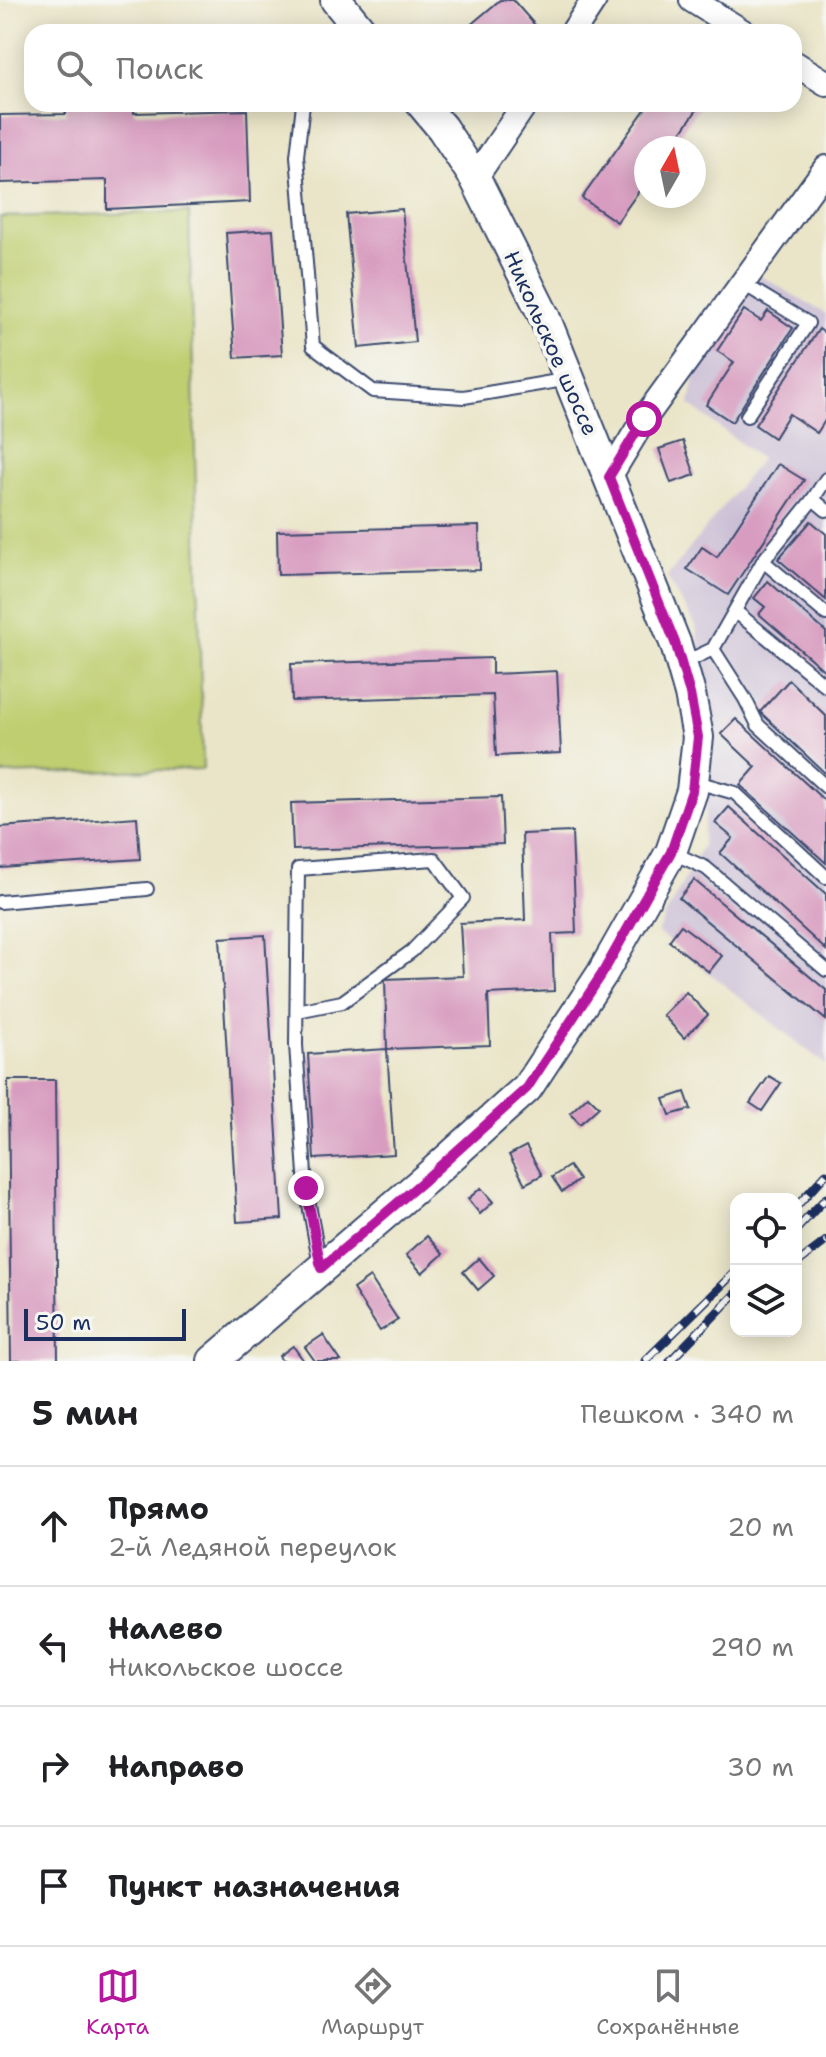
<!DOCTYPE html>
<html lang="ru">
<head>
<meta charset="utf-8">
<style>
	body { margin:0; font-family:"Shantell Sans",sans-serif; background:#f2f2f2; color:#202124 }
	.controls { position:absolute; right:24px; bottom:24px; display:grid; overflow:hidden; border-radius:16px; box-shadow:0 4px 20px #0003 }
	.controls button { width:72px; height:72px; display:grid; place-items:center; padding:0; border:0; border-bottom:2px solid #e0e0e0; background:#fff; color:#202124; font:40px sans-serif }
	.compass { position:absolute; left:634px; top:136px; width:72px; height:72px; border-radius:50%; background:#fff; box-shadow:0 4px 20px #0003; rotate:9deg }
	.scale { position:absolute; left:24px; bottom:20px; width:162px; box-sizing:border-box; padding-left:8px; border:4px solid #1b2f5e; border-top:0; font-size:22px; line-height:28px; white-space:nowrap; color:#1b2f5e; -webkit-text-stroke:6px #f6f6f2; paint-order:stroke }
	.stop { position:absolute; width:24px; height:24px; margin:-18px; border:6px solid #b5179e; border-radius:50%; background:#fff }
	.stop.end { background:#b5179e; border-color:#fff; box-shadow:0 2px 8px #0008 }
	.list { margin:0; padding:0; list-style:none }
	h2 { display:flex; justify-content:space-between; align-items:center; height:104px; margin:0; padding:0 32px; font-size:34px }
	h2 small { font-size:26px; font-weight:400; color:#757577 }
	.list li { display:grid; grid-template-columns:52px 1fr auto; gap:24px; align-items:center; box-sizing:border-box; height:120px; padding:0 32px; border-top:2px solid #e0e0e0 }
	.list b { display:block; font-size:30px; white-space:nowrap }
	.list p { margin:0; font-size:26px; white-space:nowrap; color:#757577 }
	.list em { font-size:26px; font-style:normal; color:#757577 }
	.icon { flex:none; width:44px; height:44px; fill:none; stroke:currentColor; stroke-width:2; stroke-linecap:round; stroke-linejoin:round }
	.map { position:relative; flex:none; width:826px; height:1361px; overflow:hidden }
	.search { position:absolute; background:#fff; box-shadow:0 4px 20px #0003; left:24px; right:24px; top:24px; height:88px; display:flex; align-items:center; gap:20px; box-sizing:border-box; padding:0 28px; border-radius:24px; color:#757577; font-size:30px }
	.sheet { height:584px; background:#fff }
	nav { display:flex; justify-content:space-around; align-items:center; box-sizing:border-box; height:112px; border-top:2px solid #e0e0e0; background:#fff; font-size:22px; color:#757577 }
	nav a { display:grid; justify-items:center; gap:4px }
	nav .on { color:#b5179e }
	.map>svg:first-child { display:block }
	.industrial { fill:#cbbfd5 }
	.green { fill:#bfce70; stroke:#6d7e67; stroke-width:2 }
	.building { fill:#d89cc0 }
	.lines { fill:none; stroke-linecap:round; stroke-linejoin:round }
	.service-casing { stroke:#3a4a6e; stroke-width:16 }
	.minor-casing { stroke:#3a4a6e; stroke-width:28 }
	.tertiary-casing { stroke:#3a4a6e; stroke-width:34 }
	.service { stroke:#fff; stroke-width:12 }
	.minor { stroke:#fff; stroke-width:24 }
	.tertiary { stroke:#fff; stroke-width:30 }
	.rail-casing { stroke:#1b2f5e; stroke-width:9 }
	.rail { stroke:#f6f6f2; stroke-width:6; stroke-dasharray:18; stroke-linecap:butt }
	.route { stroke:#b5179e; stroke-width:10 }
	.labels { text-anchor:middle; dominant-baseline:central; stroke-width:8; stroke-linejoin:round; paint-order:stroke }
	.street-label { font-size:22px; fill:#1b2f5e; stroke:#f6f6f2 }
</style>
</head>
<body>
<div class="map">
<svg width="826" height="1361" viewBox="0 0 826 1361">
	<rect width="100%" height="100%" fill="#f6f6f2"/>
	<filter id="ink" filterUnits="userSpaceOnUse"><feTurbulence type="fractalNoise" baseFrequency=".0125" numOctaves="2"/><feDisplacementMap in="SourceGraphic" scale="16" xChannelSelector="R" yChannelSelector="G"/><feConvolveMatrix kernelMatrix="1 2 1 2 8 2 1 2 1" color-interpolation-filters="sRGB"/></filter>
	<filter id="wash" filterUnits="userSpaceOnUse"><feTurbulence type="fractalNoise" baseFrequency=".006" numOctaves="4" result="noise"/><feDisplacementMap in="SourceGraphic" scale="32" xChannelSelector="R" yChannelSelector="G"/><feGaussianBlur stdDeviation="1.8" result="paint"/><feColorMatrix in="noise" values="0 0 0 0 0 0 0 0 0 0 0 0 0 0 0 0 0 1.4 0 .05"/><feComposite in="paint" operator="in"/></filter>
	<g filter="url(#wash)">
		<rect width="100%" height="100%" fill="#eae5c8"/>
		<!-- industrial -->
		<path class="industrial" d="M 761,276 L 826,314 L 826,1065 L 657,932 L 702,846 L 713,745 L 696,626 L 667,577 L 761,459 L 690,405 L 694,378 Z"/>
		<!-- green -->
		<path class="green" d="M 189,212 L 203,769 L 0,774 L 0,217 Z"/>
		<g id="blocks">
			<!-- building -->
			<g class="building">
				<path d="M 500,0 L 513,0 L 541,32 L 462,32 Z"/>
				<path d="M 66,104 L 134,104 L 134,113 L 247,110 L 250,202 L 107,209 L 107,180 L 0,183 L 0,115 L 66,114 Z"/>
				<path d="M 649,104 L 701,104 L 670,148 L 646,148 L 646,181 L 617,222 L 582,198 Z"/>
				<path d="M 402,209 L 415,342 L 359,348 L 346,214 Z"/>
				<path d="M 273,230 L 282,355 L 235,358 L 226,233 Z"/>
				<path d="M 744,310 L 761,321 L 768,311 L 793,328 L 732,422 L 706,405 L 734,362 L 717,351 Z"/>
				<path d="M 819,329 L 826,334 L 826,419 L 817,433 L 789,414 L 774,438 L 755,425 Z"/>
				<path d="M 683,441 L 695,475 L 671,483 L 659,449 Z"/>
				<path d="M 778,464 L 804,480 L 728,595 L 687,569 L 702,547 L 717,557 Z"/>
				<path d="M 811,521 L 826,534 L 826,600 L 778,559 Z"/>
				<path d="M 479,526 L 480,570 L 278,575 L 277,531 Z"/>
				<path d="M 768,581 L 826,632 L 826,672 L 759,614 L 765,607 L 754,598 Z"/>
				<path d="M 492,658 L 492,674 L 557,671 L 561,753 L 496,756 L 493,695 L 292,701 L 291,664 Z"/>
				<path d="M 789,680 L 826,716 L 826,774 L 760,712 Z"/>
				<path d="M 736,719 L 826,802 L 826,863 L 740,785 L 756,767 L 721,734 Z"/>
				<path d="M 501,797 L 503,844 L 293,850 L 291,803 Z"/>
				<path d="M 729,807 L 826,894 L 826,950 L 720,853 L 733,838 L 715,823 Z"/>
				<path d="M 137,817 L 140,859 L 0,868 L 0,827 Z"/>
				<path d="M 572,832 L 576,933 L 552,934 L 554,991 L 488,994 L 490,1045 L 387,1049 L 385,979 L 463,976 L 460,923 L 525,920 L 522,834 Z"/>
				<path d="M 694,880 L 826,990 L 826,1020 L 679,898 Z"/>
				<path d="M 681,925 L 722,956 L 709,972 L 669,941 Z"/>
				<path d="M 265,935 L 282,1219 L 237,1222 L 220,938 Z"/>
				<path d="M 686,992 L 708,1015 L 684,1038 L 663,1015 Z"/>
				<path d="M 387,1049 L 394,1154 L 314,1159 L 308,1054 Z"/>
				<path d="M 769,1076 L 781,1083 L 762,1111 L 750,1103 Z"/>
				<path d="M 8,1080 L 55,1080 L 58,1361 L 11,1361 Z"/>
				<path d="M 685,1092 L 691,1109 L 670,1115 L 664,1099 Z"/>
				<path d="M 588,1096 L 599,1107 L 580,1124 L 570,1113 Z"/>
				<path d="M 526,1146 L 542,1175 L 525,1184 L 509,1155 Z"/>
				<path d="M 569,1166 L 579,1180 L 562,1192 L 552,1177 Z"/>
				<path d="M 481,1188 L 493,1202 L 480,1214 L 468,1199 Z"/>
				<path d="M 427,1236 L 443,1254 L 422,1273 L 406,1255 Z"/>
				<path d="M 479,1258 L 494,1276 L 478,1290 L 463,1272 Z"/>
				<path d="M 370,1277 L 398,1320 L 380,1331 L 353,1289 Z"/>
				<path d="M 323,1335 L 341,1361 L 315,1361 L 305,1347 Z"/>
				<path d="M 293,1346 L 304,1361 L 282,1361 L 279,1356 Z"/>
			</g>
		</g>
	</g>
	<g filter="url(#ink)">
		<use href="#blocks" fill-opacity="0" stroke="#3a4a6e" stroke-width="2"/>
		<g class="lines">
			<!-- service casing -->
			<g class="service-casing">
				<g id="service">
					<path d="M 303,104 L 297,156 L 313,346 L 373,391 L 464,397 L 569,379"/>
					<path d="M 742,283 L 808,323 L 747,416"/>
					<path d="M 813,499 L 826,510"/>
					<path d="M 763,561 L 826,614"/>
					<path d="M 735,611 L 826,686"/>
					<path d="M 713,649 L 745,699 L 758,725 L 826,787"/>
					<path d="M 681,664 L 713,649 L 763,561 L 813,499 L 826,479"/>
					<path d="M 693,781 L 735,793 L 826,877"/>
					<path d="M 671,852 L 706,868 L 826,970"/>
					<path d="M 0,902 L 147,889"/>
					<path d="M 297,1011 L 342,1002 L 412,951 L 463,898 L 434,859 L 298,869 L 296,1045 L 306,1188 L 320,1265"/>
				</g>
			</g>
			<!-- minor casing -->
			<g class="minor-casing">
				<g id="minor">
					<path d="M 692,0 L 743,32"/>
					<path d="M 573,32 L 594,0"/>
					<path d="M 794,63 L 826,83"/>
					<path d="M 475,178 L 525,104"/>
					<path d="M 609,477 L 644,419 L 826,168"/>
				</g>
			</g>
			<!-- tertiary casing -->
			<g class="tertiary-casing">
				<g id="tertiary">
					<path d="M 336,0 L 362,32"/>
					<path d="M 213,1361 L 428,1177 L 527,1088 L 602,974 L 671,852 L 692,791 L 698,737 L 690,694 L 676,645 L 544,316 L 475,178 L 442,128 L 422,104"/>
				</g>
			</g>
			<!-- service -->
			<use href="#service" class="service"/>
			<!-- minor -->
			<use href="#minor" class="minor"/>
			<!-- tertiary -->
			<use href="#tertiary" class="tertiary"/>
			<!-- rail casing -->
			<g class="rail-casing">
				<g id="rail">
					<path d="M 796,1207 L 826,1174"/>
					<path d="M 796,1230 L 826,1198"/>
					<path d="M 796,1264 L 826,1241"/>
					<path d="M 645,1361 L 736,1271"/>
					<path d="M 670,1361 L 736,1293"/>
				</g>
			</g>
			<!-- rail -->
			<use href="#rail" class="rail"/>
		</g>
	</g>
	<g class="lines" filter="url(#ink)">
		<!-- route -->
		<path class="route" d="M 306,1188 L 321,1268 L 428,1177 L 527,1088 L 602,974 L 671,852 L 692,791 L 698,737 L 690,694 L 676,645 L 609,477 L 644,419"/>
	</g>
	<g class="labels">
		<!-- street labels -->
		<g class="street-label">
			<text transform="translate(551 343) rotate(66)">Никольское шоссе</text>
		</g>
	</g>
</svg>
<div class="controls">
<button><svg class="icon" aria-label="locate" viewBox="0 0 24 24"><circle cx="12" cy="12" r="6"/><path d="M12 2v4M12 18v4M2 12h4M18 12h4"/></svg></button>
<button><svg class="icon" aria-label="layers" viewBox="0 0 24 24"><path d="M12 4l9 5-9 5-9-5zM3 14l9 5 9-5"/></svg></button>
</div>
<svg class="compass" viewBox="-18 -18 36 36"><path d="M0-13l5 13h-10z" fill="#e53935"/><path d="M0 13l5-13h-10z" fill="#757577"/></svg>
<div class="scale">50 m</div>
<div class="stop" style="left:644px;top:419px"></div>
<div class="stop end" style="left:306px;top:1188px"></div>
<div class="search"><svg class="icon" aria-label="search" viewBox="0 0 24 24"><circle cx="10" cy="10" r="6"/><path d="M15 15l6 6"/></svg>Поиск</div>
</div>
<section class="sheet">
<h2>5 мин<small>Пешком · 340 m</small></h2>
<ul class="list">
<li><svg class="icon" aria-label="ahead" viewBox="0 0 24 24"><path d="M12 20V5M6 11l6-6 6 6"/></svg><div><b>Прямо</b><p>2-й Ледяной переулок</p></div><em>20 m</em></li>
<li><svg class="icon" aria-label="left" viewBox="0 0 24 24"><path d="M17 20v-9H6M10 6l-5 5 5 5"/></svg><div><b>Налево</b><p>Никольское шоссе</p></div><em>290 m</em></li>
<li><svg class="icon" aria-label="right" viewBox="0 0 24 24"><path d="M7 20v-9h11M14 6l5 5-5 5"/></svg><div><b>Направо</b></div><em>30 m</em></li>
<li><svg class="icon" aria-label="arrive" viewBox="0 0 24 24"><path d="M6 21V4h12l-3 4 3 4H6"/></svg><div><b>Пункт назначения</b></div></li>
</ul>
</section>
<nav>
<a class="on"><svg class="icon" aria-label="map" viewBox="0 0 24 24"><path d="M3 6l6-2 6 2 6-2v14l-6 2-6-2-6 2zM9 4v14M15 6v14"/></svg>Карта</a>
<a><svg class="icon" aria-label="directions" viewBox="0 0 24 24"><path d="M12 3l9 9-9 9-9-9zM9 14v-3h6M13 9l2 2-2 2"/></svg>Маршрут</a>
<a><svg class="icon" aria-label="saved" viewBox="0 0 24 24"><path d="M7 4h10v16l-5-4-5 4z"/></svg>Сохранённые</a>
</nav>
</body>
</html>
